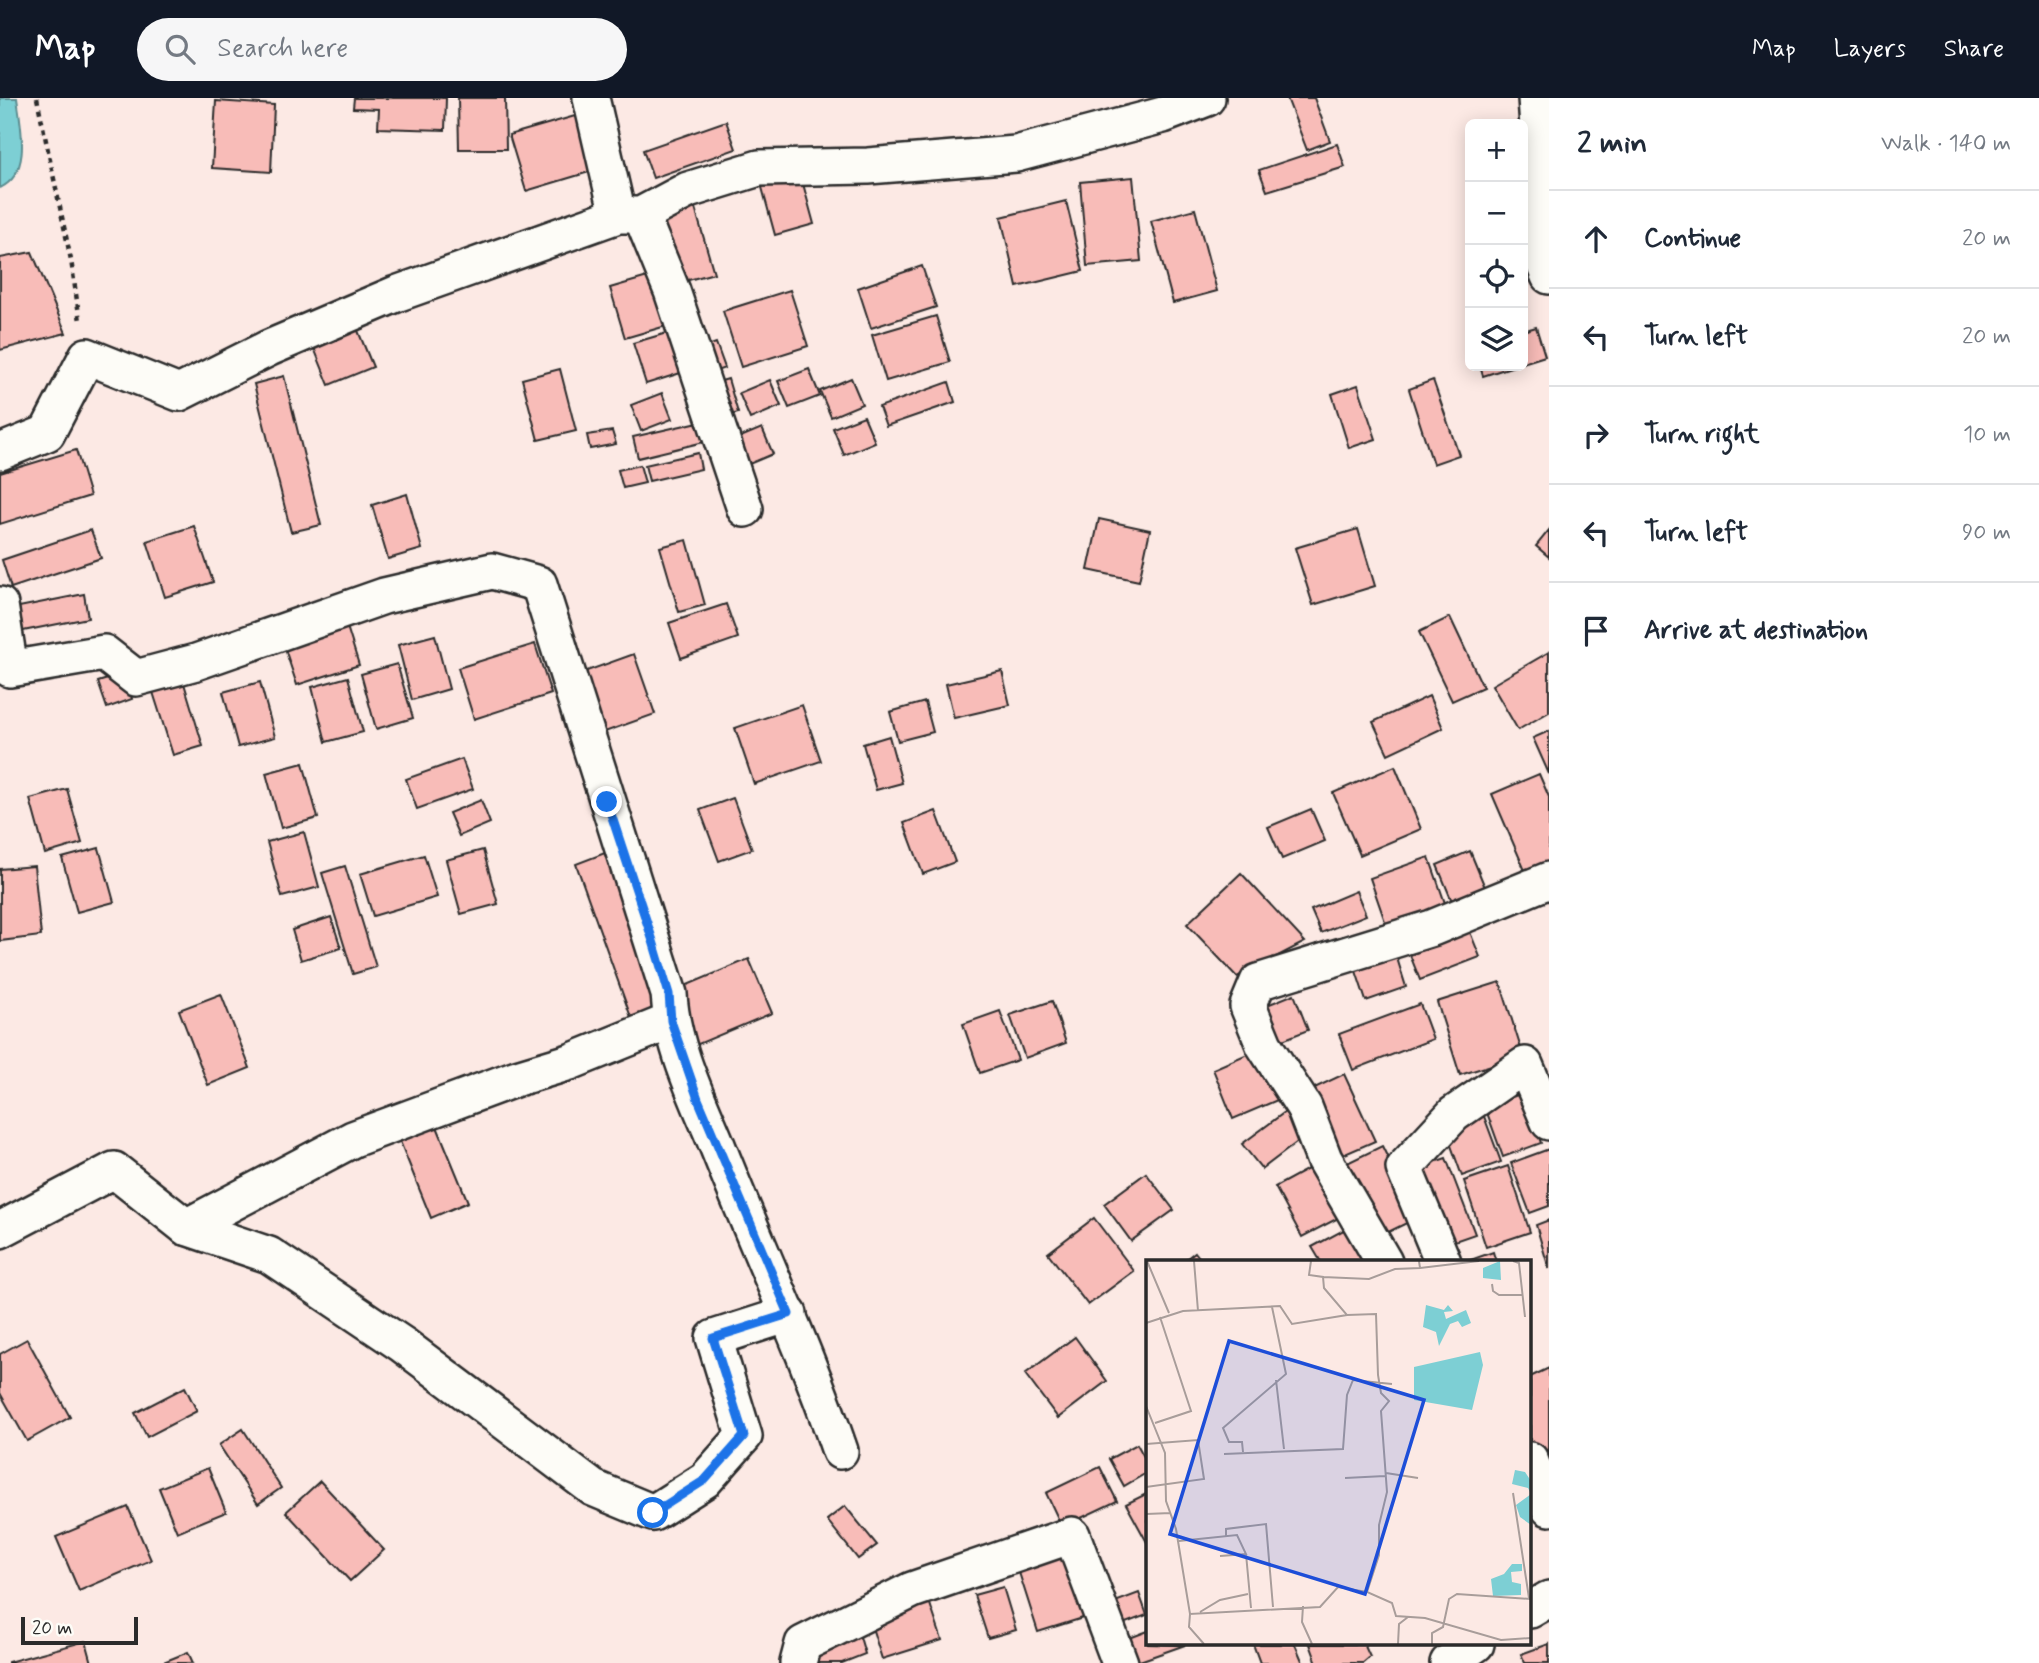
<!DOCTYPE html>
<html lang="en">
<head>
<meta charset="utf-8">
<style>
	body { margin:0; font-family:Mynerve,sans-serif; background:#f6f6f7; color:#1f2937 }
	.controls { position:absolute; right:21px; top:21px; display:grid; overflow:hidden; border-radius:10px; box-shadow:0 4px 18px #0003 }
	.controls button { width:63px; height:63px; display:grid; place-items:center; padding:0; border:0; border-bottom:2px solid #e0e1e3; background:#fff; color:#1f2937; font:35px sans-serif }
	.scale { position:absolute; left:21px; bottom:18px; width:117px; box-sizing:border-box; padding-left:7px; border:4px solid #2b2b2b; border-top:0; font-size:19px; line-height:24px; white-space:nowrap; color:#2b2b2b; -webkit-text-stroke:5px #fdfcf7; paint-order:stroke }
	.stop { position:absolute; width:21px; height:21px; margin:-16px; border:5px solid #1a73e8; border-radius:50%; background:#fff }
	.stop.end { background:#1a73e8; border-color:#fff; box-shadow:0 2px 7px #0008 }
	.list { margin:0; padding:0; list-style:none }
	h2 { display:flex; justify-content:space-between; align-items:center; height:91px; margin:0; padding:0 28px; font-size:30px }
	h2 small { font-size:23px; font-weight:400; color:#747a83 }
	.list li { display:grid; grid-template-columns:46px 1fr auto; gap:21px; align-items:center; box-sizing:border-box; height:98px; padding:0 28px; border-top:2px solid #e0e1e3 }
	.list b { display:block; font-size:26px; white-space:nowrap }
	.list em { font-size:23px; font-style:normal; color:#747a83 }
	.icon { flex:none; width:38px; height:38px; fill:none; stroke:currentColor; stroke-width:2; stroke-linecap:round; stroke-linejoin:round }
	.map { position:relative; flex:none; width:1549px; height:1565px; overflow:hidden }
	header { display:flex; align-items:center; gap:42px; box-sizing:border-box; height:98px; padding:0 35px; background:#111827; color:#fff }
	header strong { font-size:33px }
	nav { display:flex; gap:38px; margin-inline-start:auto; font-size:24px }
	.search { width:490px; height:63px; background:#f6f6f7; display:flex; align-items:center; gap:18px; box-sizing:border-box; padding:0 24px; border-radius:38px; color:#747a83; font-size:26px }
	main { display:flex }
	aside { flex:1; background:#fff }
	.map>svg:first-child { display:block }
	.water { fill:#7dcfd4; stroke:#5c8d90; stroke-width:2 }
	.building { fill:#f8bcb8; stroke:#2b2b2b; stroke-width:2 }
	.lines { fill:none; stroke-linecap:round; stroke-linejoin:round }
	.minor-casing { stroke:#2b2b2b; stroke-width:40 }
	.path { stroke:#2b2b2b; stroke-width:4.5; stroke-dasharray:5 5; stroke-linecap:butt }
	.minor { stroke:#fdfcf7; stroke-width:35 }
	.route { stroke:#1a73e8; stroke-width:9 }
	.inset-road { fill:none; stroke:#a89d9a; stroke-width:2 }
	.view { fill:#1d4ed8; fill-opacity:0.15; stroke:#1d4ed8; stroke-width:3.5 }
	.inset-edge { fill:none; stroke:#2b2b2b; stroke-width:3.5 }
</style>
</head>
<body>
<header>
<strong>Map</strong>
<div class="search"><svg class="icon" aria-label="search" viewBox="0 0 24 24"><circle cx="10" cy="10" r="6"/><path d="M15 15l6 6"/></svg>Search here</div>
<nav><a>Map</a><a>Layers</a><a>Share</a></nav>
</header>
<main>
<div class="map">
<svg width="1549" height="1565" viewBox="0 0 1549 1565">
	<rect width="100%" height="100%" fill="#fce9e4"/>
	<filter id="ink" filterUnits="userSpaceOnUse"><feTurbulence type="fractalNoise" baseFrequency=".0143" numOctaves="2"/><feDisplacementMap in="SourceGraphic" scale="14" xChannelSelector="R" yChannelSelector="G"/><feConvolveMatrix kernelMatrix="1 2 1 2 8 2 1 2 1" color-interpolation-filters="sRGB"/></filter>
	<g filter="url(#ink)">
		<!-- water -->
		<path class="water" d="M 0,0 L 17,0 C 21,30 32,75 0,90 Z"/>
		<!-- building -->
		<g class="building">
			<path d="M 354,0 L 446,0 L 445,32 L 378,30 L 379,11 L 353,10 Z"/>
			<path d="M 458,0 L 505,0 L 506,51 L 459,51 Z"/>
			<path d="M 1287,0 L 1314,0 L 1330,43 L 1307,52 Z"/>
			<path d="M 216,3 L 274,7 L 271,74 L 212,70 Z"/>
			<path d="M 582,16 L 599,71 L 526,93 L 509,37 Z"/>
			<path d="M 726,23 L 736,51 L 653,80 L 643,52 Z"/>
			<path d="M 1337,46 L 1345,69 L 1267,93 L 1259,72 Z"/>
			<path d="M 799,71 L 814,126 L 775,137 L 760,82 Z"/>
			<path d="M 1133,79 L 1141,163 L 1087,168 L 1080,84 Z"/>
			<path d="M 1066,103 L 1083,173 L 1017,189 L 1001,119 Z"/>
			<path d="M 695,110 L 714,175 L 674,186 L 656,121 Z"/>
			<path d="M 1195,111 L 1217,193 L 1173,205 L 1151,123 Z"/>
			<path d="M 32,154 L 66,235 L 0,252 L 0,160 Z"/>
			<path d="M 922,168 L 936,209 L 871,230 L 858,190 Z"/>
			<path d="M 651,178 L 666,228 L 625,240 L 610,190 Z"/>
			<path d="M 790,192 L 808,248 L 741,269 L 723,213 Z"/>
			<path d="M 936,218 L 950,264 L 886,283 L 872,237 Z"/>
			<path d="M 354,223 L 373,269 L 329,287 L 310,240 Z"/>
			<path d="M 1536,229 L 1545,258 L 1523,265 L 1523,233 Z"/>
			<path d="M 677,232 L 690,272 L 646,286 L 633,245 Z"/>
			<path d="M 716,245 L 725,270 L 705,277 L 696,252 Z"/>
			<path d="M 1480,268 L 1514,268 L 1483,278 Z"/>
			<path d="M 560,271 L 576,333 L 538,342 L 522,281 Z"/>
			<path d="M 809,271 L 820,298 L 789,310 L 778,283 Z"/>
			<path d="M 284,278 L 321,427 L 291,434 L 254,286 Z"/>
			<path d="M 851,280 L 862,306 L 831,319 L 820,293 Z"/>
			<path d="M 728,281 L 738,315 L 718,321 L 708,287 Z"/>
			<path d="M 770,282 L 781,308 L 750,321 L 739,295 Z"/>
			<path d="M 1433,282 L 1459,357 L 1433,366 L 1409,291 Z"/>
			<path d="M 949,284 L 955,304 L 886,328 L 879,309 Z"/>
			<path d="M 1358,287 L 1376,341 L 1349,350 L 1332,296 Z"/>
			<path d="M 662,295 L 672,321 L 641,333 L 631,307 Z"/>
			<path d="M 864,318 L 875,344 L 844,357 L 833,330 Z"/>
			<path d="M 703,323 L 708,343 L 638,360 L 633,339 Z"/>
			<path d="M 762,330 L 773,356 L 742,369 L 731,343 Z"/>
			<path d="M 612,333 L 616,346 L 590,351 L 587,337 Z"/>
			<path d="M 76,352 L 90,398 L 0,426 L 0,375 Z"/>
			<path d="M 698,355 L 701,371 L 649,383 L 645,367 Z"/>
			<path d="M 640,367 L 645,385 L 623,390 L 618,372 Z"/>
			<path d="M 407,396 L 422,451 L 388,461 L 372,407 Z"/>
			<path d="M 1099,421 L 1150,432 L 1139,483 L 1088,472 Z"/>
			<path d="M 194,428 L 213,484 L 165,499 L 147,443 Z"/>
			<path d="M 1358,431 L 1375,488 L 1313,507 L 1295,450 Z"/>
			<path d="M 91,432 L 101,460 L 11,490 L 2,462 Z"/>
			<path d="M 1549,432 L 1549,459 L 1536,448 Z"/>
			<path d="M 687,442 L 705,507 L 679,514 L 660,449 Z"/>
			<path d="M 84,496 L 88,520 L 23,533 L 19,509 Z"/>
			<path d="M 726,506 L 738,540 L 681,560 L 669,525 Z"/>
			<path d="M 344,519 L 359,567 L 297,587 L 281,539 Z"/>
			<path d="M 1450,519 L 1483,589 L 1452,603 L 1419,534 Z"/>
			<path d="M 435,537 L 449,591 L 412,602 L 398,547 Z"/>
			<path d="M 535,546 L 551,596 L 474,621 L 458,570 Z"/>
			<path d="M 1549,554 L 1549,614 L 1518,632 L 1492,587 Z"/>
			<path d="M 634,556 L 655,616 L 602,635 L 581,575 Z"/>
			<path d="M 397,566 L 413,620 L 376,631 L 361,576 Z"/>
			<path d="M 1002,573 L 1010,607 L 954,620 L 946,586 Z"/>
			<path d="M 124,576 L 132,601 L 107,610 L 98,584 Z"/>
			<path d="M 348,579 L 363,634 L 326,644 L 312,589 Z"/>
			<path d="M 183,582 L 203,648 L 173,657 L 152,591 Z"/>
			<path d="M 260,584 L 275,639 L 238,649 L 223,594 Z"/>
			<path d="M 1429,598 L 1443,630 L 1388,656 L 1373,624 Z"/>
			<path d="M 925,604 L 933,634 L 898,643 L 890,614 Z"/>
			<path d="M 802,607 L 821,663 L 754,686 L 735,630 Z"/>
			<path d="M 1549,633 L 1549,676 L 1533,640 Z"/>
			<path d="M 889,638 L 902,685 L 876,692 L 863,646 Z"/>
			<path d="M 462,661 L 473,691 L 417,711 L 406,681 Z"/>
			<path d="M 303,665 L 318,720 L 281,730 L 266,675 Z"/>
			<path d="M 1395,668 L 1421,731 L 1360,757 L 1333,695 Z"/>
			<path d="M 1539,676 L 1549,699 L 1549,765 L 1526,775 L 1492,696 Z"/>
			<path d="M 67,691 L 82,745 L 45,756 L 30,701 Z"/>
			<path d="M 733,700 L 752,751 L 719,763 L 700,712 Z"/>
			<path d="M 481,702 L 490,725 L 459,738 L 449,715 Z"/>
			<path d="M 1311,711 L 1325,743 L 1282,761 L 1268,729 Z"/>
			<path d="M 936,713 L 955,764 L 923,776 L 904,725 Z"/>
			<path d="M 304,734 L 319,789 L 282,799 L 267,744 Z"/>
			<path d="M 99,750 L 114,804 L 77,814 L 62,760 Z"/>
			<path d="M 483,752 L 498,806 L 461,816 L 446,762 Z"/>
			<path d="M 610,753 L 665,910 L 632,922 L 576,766 Z"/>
			<path d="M 1470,753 L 1489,799 L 1456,813 L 1437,767 Z"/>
			<path d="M 424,757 L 437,799 L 373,818 L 360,776 Z"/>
			<path d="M 1429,759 L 1447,811 L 1388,832 L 1370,780 Z"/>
			<path d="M 34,768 L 41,838 L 0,843 L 0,771 Z"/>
			<path d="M 345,768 L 376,869 L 353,876 L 322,775 Z"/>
			<path d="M 1241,775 L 1305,844 L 1237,879 L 1187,826 Z"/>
			<path d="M 1356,793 L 1366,817 L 1321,835 L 1311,812 Z"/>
			<path d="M 331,819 L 341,850 L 301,862 L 292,832 Z"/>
			<path d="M 1470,834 L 1480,859 L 1420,882 L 1410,857 Z"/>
			<path d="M 1396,857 L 1406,889 L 1366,903 L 1355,870 Z"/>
			<path d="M 749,861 L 772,915 L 696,947 L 673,893 Z"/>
			<path d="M 1500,884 L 1523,957 L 1460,977 L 1437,904 Z"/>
			<path d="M 221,896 L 250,970 L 208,987 L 179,912 Z"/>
			<path d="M 1294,896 L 1308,932 L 1275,945 L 1260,910 Z"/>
			<path d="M 1052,903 L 1066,945 L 1025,960 L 1010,917 Z"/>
			<path d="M 1420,906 L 1433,941 L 1353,972 L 1339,936 Z"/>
			<path d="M 1000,913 L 1018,962 L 980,975 L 963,926 Z"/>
			<path d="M 1261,950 L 1282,1000 L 1233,1021 L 1213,971 Z"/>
			<path d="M 1344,976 L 1375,1043 L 1336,1060 L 1306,994 Z"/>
			<path d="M 1523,995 L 1541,1045 L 1503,1059 L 1485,1009 Z"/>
			<path d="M 1482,1013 L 1501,1064 L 1462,1078 L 1444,1028 Z"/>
			<path d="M 1285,1014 L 1304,1039 L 1262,1071 L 1242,1046 Z"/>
			<path d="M 436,1026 L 468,1104 L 431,1120 L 399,1041 Z"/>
			<path d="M 1382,1048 L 1417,1120 L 1376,1140 L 1341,1068 Z"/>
			<path d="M 1549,1051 L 1549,1108 L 1530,1115 L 1511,1065 Z"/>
			<path d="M 1446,1060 L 1475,1136 L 1446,1146 L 1417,1070 Z"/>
			<path d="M 1319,1065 L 1346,1116 L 1302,1139 L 1275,1089 Z"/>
			<path d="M 1508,1068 L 1530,1134 L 1486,1149 L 1464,1083 Z"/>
			<path d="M 1146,1075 L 1174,1112 L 1131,1143 L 1104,1106 Z"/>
			<path d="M 1094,1120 L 1134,1173 L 1088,1207 L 1048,1155 Z"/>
			<path d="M 1549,1122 L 1549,1171 L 1536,1127 Z"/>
			<path d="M 1351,1128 L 1370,1164 L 1321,1164 L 1312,1149 Z"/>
			<path d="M 1195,1154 L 1203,1164 L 1182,1164 Z"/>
			<path d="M 1493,1154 L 1496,1164 L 1465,1164 Z"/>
			<path d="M 1075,1239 L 1107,1283 L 1058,1320 L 1025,1276 Z"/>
			<path d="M 27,1241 L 70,1319 L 27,1343 L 0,1295 L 0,1256 Z"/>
			<path d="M 1549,1270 L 1549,1384 L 1530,1342 L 1530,1279 Z"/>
			<path d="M 185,1289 L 197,1313 L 147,1339 L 135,1315 Z"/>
			<path d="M 243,1331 L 281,1390 L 258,1406 L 219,1347 Z"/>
			<path d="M 1137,1346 L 1148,1366 L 1148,1374 L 1124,1388 L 1109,1361 Z"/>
			<path d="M 1100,1369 L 1117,1403 L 1062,1429 L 1046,1395 Z"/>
			<path d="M 208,1370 L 226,1414 L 177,1434 L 159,1390 Z"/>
			<path d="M 320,1383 L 384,1452 L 350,1483 L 286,1414 Z"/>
			<path d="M 1148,1395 L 1148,1446 L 1126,1406 Z"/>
			<path d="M 845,1408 L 877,1447 L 858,1461 L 827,1422 Z"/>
			<path d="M 128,1409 L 151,1462 L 79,1493 L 56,1439 Z"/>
			<path d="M 1064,1450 L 1086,1519 L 1038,1534 L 1016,1465 Z"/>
			<path d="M 1003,1489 L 1016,1532 L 988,1540 L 974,1497 Z"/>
			<path d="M 1139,1495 L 1147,1517 L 1123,1526 L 1115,1504 Z"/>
			<path d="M 928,1500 L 942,1542 L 882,1561 L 869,1520 Z"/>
			<path d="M 858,1532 L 865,1556 L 842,1565 L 812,1565 L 806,1548 Z"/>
			<path d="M 1148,1533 L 1148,1546 L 1185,1547 L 1134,1565 L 1119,1544 Z"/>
			<path d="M 86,1543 L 92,1565 L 8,1565 L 8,1564 Z"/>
			<path d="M 1253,1546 L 1295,1546 L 1303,1565 L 1260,1565 Z"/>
			<path d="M 1310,1546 L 1364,1546 L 1370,1559 L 1363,1565 L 1317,1565 Z"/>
			<path d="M 1549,1546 L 1549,1565 L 1525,1565 L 1521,1556 Z"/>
			<path d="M 188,1554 L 193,1565 L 161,1565 Z"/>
		</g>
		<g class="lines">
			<!-- minor casing -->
			<g class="minor-casing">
				<g id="minor">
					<path d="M 591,0 L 618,117"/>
					<path d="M 1536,0 L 1543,99 L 1540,155 L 1549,178"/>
					<path d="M 641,117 L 672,193 L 745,411"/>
					<path d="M 0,354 L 47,335 L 87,258 L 179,295 L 269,250 L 396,196 L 618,117 L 641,117 L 688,92 L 759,70 L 868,68 L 1016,56 L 1163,17 L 1207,0"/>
					<path d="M 0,507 L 10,571 L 104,555 L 136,580 L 196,564 L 384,498 L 492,473 L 539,486 L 669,896 C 672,950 699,1003 719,1052 C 759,1153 805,1250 840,1353"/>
					<path d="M 186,1129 L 353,1041 L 517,980 L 570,964 L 671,923"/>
					<path d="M 0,1132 L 114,1072 L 186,1129 L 269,1157 L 403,1247 L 593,1390 L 653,1415 L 705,1382 L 744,1338 L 714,1240 L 789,1216"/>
					<path d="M 1384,1164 L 1324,1061 L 1304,1009 L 1264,947 L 1248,908 L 1258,884 L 1432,830 L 1549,782"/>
					<path d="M 1443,1164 L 1404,1070 L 1454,1016 L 1525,967 L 1549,1024"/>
					<path d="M 1530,1362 L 1549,1410"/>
					<path d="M 1530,1512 L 1549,1501"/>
					<path d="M 798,1565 L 803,1546 L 912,1492 L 1072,1437 L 1120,1565"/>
					<path d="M 1448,1565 L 1476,1546"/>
				</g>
			</g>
			<!-- path -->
			<path class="path" d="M 37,0 L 71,162 L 80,223"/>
			<!-- minor -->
			<use href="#minor" class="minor"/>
		</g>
	</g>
	<g class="lines" filter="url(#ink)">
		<!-- route -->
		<path class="route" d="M 607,704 L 653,843 L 669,896 L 671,923 L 698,1001 L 789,1216 L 713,1240 L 744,1338 L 705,1382 L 653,1415"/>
	</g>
	<!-- overview -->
	<g transform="translate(1146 1162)">
		<rect width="385" height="385" fill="#fce9e4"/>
		<path d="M 354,1 L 355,20 L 337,18 L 337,8 ZM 280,45 L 298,50 L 302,45 L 307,51 L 298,52 L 300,59 L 320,50 L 325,63 L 316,67 L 312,61 L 304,64 L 293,86 L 290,72 L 277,67 ZM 334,92 L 337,105 L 326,150 L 268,140 L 268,107 ZM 369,210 L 379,212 L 385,221 L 385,234 L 382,228 L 366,224 ZM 385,234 L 385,265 L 374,257 L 370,245 ZM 366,304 L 376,304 L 376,311 L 365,312 L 366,322 L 375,324 L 375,335 L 347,336 L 345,319 L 358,314 Z" fill="#7dcfd4"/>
		<path class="inset-road" d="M 1,1 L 23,53M 48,1 L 52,51M 367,1 L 373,3 L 379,57M 274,8 L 333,1M 177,17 L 223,19 L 249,9 L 274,8 L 273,1M 346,24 L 347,31 L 353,35 L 377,35M 201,55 L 230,54 L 232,115 L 235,133 L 243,141 L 235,151 L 241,232 L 233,265 L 233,295 L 221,332 L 246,343 L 250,356 L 279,358 L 355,380 L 385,378M 0,63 L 37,51 L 134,46 L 146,64 L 201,55 L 178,28 L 177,17 L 163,15 L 165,1M 130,120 L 138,189M 0,146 L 19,193 L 20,241 L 30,269 L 44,354 L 174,347 L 192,327 L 221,332M 9,163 L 45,151 L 14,57M 0,184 L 52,180 L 58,219 L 0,227M 97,192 L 96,182 L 83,182 L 77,168 L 140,114 L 126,47M 78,194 L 197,189 L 201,135 L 207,120 L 246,124M 240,213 L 272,218M 199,218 L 239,216M 367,233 L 383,338M 0,254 L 25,253M 80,276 L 80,269 L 120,264 L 127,347M 33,281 L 91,275 L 100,294 L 74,296M 100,294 L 105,348M 157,346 L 156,362 L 166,384M 54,352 L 74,340 L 102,334M 44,354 L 43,367 L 58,384M 252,384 L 253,364 L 262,357M 286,384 L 286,373 L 297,367 L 303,339 L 311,334 L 385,339"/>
		<path class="view" d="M 83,81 L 278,140 L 219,334 L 24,274 Z"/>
		<rect width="385" height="385" class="inset-edge"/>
	</g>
</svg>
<div class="controls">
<button>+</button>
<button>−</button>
<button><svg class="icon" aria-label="locate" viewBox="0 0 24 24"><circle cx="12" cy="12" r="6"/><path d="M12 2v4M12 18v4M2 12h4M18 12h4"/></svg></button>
<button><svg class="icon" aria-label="layers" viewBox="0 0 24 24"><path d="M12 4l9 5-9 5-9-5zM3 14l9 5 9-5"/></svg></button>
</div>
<div class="scale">20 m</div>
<div class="stop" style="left:653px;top:1415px"></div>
<div class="stop end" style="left:607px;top:704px"></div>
</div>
<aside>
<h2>2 min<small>Walk · 140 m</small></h2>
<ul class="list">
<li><svg class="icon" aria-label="ahead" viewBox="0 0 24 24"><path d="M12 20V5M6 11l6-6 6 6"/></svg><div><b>Continue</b></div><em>20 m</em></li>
<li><svg class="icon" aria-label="left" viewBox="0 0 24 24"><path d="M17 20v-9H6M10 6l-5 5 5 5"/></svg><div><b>Turn left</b></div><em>20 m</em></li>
<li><svg class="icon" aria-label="right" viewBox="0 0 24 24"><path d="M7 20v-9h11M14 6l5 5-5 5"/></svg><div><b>Turn right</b></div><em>10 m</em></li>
<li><svg class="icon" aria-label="left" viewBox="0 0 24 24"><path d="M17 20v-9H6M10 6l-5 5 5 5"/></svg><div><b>Turn left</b></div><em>90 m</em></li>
<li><svg class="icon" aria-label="arrive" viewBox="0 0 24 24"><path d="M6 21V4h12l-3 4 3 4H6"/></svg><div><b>Arrive at destination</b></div></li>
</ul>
</aside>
</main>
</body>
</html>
